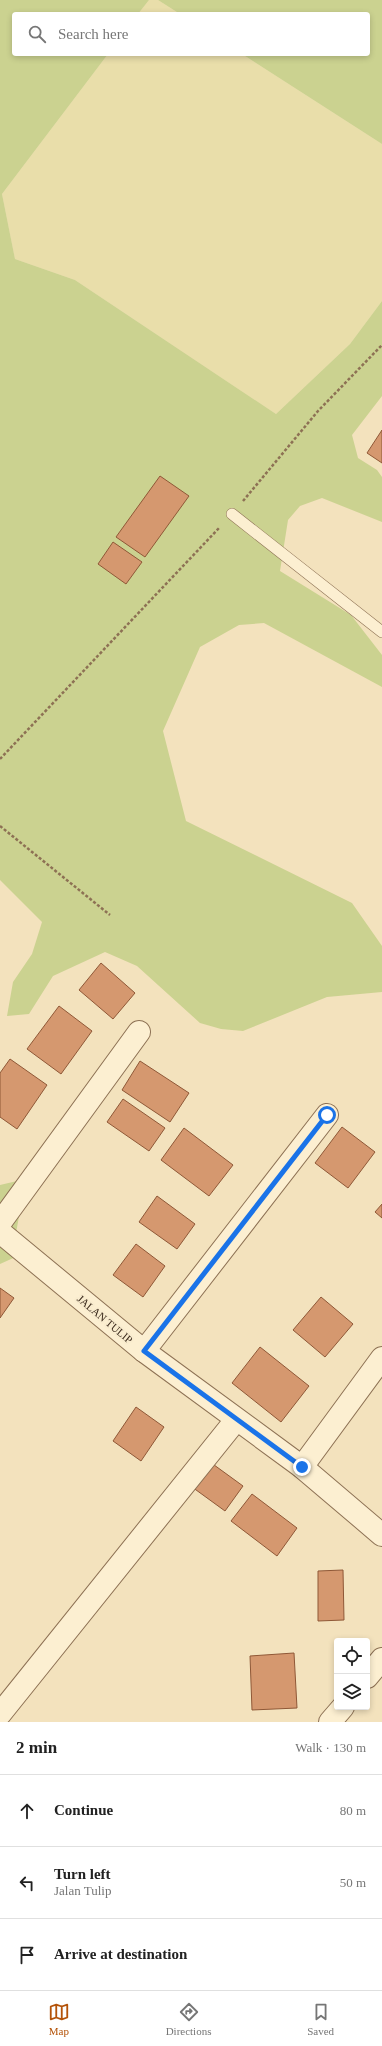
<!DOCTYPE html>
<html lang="en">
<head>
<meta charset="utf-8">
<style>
	body { margin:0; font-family:Georgia,serif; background:#f6f6f6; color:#222 }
	.controls { position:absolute; right:12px; bottom:12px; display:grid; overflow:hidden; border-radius:4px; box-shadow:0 2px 6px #0003 }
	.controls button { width:36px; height:36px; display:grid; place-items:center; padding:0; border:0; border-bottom:1px solid #e0e0e0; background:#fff; color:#222; font:20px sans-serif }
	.stop { position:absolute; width:12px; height:12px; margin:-9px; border:3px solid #1a73e8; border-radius:50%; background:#fff }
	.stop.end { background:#1a73e8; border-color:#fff; box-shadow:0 1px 4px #0008 }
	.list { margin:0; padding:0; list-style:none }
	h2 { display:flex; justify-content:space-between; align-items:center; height:52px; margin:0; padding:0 16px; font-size:17px }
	h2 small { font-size:13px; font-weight:400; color:#767676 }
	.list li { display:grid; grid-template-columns:26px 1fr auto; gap:12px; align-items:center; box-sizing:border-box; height:72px; padding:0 16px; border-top:1px solid #e0e0e0 }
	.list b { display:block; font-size:15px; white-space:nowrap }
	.list p { margin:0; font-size:13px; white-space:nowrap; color:#767676 }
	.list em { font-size:13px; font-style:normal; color:#767676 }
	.icon { flex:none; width:22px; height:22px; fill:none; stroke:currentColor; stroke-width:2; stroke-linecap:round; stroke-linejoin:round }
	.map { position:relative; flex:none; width:382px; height:1722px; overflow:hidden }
	.search { position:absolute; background:#fff; box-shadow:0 2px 6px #0003; left:12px; right:12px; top:12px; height:44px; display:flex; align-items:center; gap:10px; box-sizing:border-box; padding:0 14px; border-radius:4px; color:#767676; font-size:15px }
	.sheet { height:268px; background:#fff }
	nav { display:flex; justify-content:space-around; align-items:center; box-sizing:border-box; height:56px; border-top:1px solid #e0e0e0; background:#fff; font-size:11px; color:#767676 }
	nav a { display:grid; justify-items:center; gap:2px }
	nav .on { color:#b45309 }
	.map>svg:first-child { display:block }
	.farmland { fill:#e9deaa }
	.green { fill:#cbd290 }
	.building { fill:#d5986f; stroke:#8f5837 }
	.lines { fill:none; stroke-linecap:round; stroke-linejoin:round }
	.lane-casing { stroke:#8d7154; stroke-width:12 }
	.street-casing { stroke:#8d7154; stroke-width:24 }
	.path { stroke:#8d7154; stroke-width:2.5; stroke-dasharray:3 2; stroke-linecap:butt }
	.lane { stroke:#fcefd1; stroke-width:11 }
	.street { stroke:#fcefd1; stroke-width:22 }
	.route { stroke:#1a73e8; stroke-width:5 }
	.labels { text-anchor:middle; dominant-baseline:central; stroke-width:4; stroke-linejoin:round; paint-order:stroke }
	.street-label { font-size:11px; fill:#3a291b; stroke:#f9ecce }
</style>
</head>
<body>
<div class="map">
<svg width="382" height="1722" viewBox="0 0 382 1722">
	<rect width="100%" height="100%" fill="#f3e2bd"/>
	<!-- farmland -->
	<g class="farmland">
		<path d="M 149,0 L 158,0 L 180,14 L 138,14 Z"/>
		<path d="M 108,54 L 242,54 L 382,144 L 382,301 L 350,344 L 276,414 L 75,280 L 15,259 L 2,194 Z"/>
	</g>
	<!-- green -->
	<g class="green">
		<path d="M 0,0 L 149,0 L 138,14 L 14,14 L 14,54 L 108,54 L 2,194 L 15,259 L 75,280 L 276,414 L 350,344 L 382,301 L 382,396 L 352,435 L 358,458 L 377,470 L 382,477 L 382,522 L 322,498 L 300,506 L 288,520 L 280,571 L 351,615 L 382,655 L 382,687 L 264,623 L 239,625 L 200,647 L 163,731 L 186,821 L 352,903 L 382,946 L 382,992 L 327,997 L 243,1031 L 221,1029 L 200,1023 L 137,966 L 105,952 L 53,976 L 29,1014 L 7,1016 L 13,982 L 32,954 L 42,922 L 0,880 Z"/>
		<path d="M 158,0 L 382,0 L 382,144 L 242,54 L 368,54 L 368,14 L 180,14 Z"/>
		<path d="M 17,1181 L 24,1189 L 16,1233 L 20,1255 L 0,1264 L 0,1185 Z"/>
	</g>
	<!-- building -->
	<g class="building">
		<path d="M 382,430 L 382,463 L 367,453 Z"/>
		<path d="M 160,476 L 189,496 L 145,557 L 116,537 Z"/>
		<path d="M 113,542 L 142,562 L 126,584 L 98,564 Z"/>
		<path d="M 101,963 L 135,993 L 113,1019 L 79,990 Z"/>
		<path d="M 59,1006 L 92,1031 L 61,1074 L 27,1049 Z"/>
		<path d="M 10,1059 L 47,1085 L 17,1129 L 0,1117 L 0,1073 Z"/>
		<path d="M 140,1061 L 189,1093 L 170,1122 L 122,1090 Z"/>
		<path d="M 123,1099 L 165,1128 L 149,1151 L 107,1122 Z"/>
		<path d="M 342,1127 L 375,1152 L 348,1188 L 315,1163 Z"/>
		<path d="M 184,1128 L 233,1165 L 209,1196 L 161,1160 Z"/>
		<path d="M 157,1196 L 195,1224 L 177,1249 L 139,1222 Z"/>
		<path d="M 382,1204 L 382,1218 L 375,1212 Z"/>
		<path d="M 136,1244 L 165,1266 L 143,1297 L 113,1275 Z"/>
		<path d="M 0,1288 L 14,1298 L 0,1318 Z"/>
		<path d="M 321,1297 L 353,1324 L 325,1357 L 293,1330 Z"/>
		<path d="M 260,1347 L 309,1386 L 281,1422 L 232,1383 Z"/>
		<path d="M 136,1407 L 164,1427 L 141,1461 L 113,1441 Z"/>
		<path d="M 210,1462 L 243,1486 L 225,1511 L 192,1487 Z"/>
		<path d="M 252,1494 L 297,1528 L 277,1556 L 231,1521 Z"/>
		<path d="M 343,1570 L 344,1620 L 318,1621 L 318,1571 Z"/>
		<path d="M 294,1653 L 297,1708 L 252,1710 L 250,1656 Z"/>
	</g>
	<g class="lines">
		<!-- lane casing -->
		<g class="lane-casing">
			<path id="lane" d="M 232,514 L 382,632"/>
		</g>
		<!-- street casing -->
		<g class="street-casing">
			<g id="street">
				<path d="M 0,1223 L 139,1032"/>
				<path d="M 0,1232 L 144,1351 L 302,1467 L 382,1535"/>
				<path d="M 144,1351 L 327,1115"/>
				<path d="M 302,1467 L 382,1358"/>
				<path d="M 367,1677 L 382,1659"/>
				<path d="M 0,1714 L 236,1420"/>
				<path d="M 330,1722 L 343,1707"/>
			</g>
		</g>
		<!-- path -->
		<g class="path">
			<path d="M 243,501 L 318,411 L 382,345"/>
			<path d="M 0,759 L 220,527"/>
			<path d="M 0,826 L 110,915"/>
		</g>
		<!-- lane -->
		<use href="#lane" class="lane"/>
		<!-- street -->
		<use href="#street" class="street"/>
	</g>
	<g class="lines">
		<!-- route -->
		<path class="route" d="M 302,1467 L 144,1351 L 327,1115"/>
	</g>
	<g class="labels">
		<!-- street labels -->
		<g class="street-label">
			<text transform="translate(105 1319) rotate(40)">JALAN TULIP</text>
		</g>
	</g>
</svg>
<div class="controls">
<button><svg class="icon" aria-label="locate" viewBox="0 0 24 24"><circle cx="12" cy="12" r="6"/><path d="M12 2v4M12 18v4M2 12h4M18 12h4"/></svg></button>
<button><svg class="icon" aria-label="layers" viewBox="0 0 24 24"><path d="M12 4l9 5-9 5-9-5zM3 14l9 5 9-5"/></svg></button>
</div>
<div class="stop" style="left:327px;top:1115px"></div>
<div class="stop end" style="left:302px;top:1467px"></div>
<div class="search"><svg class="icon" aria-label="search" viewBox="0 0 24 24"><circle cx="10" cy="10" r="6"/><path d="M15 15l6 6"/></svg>Search here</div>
</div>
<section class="sheet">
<h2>2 min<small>Walk · 130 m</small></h2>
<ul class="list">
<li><svg class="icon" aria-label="ahead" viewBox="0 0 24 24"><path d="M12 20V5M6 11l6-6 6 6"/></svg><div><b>Continue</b></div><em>80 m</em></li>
<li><svg class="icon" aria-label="left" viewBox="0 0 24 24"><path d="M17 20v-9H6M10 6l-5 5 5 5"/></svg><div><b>Turn left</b><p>Jalan Tulip</p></div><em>50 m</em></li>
<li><svg class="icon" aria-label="arrive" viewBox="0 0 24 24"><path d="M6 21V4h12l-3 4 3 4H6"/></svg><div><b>Arrive at destination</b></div></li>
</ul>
</section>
<nav>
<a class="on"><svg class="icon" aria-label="map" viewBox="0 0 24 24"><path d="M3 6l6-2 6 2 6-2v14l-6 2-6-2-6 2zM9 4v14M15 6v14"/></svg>Map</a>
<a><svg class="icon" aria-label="directions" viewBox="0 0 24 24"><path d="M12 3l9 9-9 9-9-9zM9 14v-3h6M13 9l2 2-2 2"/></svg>Directions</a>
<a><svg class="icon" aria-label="saved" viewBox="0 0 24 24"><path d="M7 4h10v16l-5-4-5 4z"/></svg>Saved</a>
</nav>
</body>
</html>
